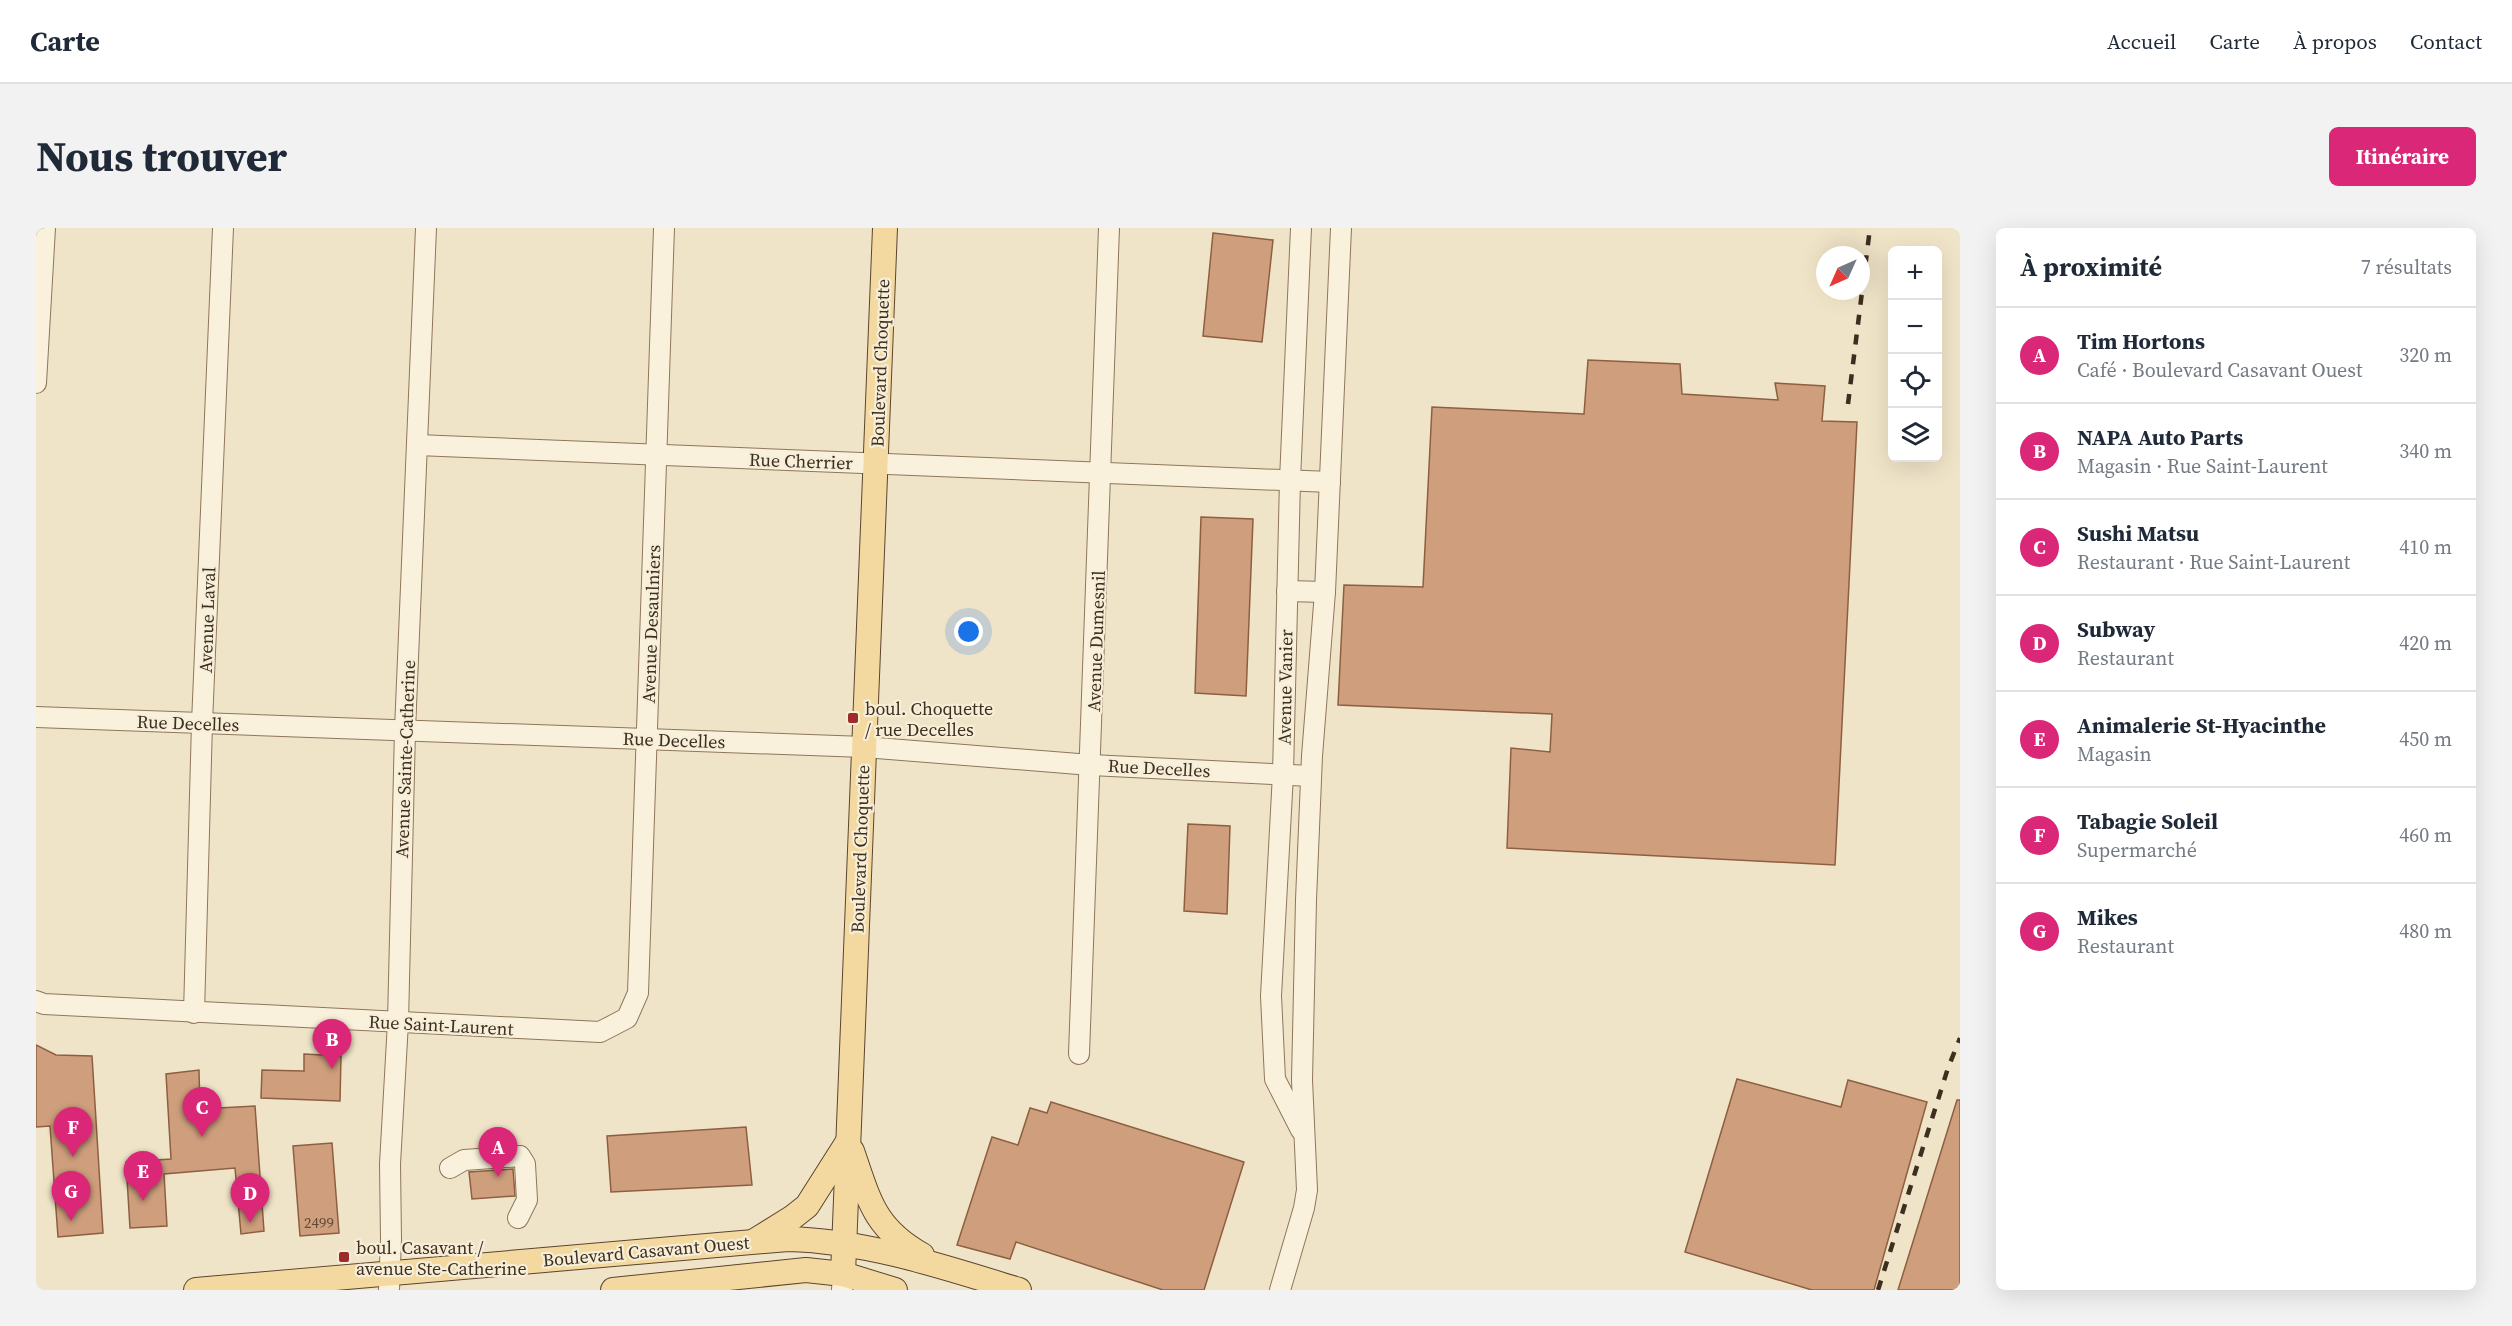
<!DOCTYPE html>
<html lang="fr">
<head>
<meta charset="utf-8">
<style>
	body { margin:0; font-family:"Source Serif 4",serif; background:#f2f2f3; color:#1f2937 }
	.controls { position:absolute; right:18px; top:18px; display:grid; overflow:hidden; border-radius:9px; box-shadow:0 6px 24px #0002 }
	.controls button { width:54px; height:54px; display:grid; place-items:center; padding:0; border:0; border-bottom:2px solid #e0e1e3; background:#fff; color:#1f2937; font:30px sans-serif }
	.compass { position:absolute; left:1780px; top:18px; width:54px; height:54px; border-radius:50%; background:#fff; box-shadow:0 6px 24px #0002; rotate:225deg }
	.you { position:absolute; left:933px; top:404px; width:21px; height:21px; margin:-15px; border:4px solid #fff; border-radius:50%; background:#1a73e8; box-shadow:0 0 0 9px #1a73e833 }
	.badge { display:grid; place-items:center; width:39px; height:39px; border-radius:50%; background:#db2777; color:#fff; font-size:20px; font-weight:700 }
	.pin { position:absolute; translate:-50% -50px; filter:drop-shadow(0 2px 3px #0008) }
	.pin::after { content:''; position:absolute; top:32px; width:21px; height:18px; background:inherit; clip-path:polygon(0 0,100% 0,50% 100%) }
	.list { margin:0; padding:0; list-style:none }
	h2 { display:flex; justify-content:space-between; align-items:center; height:78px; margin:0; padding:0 24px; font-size:26px }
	h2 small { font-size:20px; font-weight:400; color:#747a83 }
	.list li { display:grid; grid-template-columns:39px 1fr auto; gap:18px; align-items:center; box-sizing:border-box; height:96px; padding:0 24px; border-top:2px solid #e0e1e3 }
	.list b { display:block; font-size:22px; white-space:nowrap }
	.list p { margin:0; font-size:20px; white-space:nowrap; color:#747a83 }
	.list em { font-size:20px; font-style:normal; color:#747a83 }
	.icon { flex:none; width:33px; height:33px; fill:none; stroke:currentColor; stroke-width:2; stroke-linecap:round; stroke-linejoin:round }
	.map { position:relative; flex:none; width:1924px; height:1062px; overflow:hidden; border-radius:9px }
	header { display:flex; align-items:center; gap:36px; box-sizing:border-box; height:84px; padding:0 30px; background:#fff; border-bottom:2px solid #e0e1e3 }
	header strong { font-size:28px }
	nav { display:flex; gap:33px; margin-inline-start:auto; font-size:21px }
	.intro { display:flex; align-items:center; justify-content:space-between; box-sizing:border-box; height:144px; padding:0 36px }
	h1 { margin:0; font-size:42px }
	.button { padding:15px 27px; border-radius:9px; background:#db2777; color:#fff; font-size:21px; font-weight:700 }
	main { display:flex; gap:36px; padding:0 36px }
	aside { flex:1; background:#fff; border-radius:9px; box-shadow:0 6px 24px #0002 }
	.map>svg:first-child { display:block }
	.building { fill:#cf9f7d; stroke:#8d5f41; stroke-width:1.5 }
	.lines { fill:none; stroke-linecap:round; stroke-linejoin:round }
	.minor-casing { stroke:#8d765c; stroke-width:22 }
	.major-casing { stroke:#5b4430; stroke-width:26 }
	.minor { stroke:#faf1dc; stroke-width:20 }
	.major { stroke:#f3d9a0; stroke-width:24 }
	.rail { stroke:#3d2e20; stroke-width:4.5; stroke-dasharray:10 10; stroke-linecap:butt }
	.poi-dot { fill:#9e2a2b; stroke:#f7eed8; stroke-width:2 }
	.labels { text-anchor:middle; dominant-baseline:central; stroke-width:4.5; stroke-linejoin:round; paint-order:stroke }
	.number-label { font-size:15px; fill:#624a37 }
	.street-label { font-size:18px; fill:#3d2e20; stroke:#f7eed8 }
	.poi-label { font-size:18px; fill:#3d2e20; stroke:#f7eed8; text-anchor:start }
</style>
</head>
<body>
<header>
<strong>Carte</strong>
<nav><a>Accueil</a><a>Carte</a><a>À propos</a><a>Contact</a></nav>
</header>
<div class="intro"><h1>Nous trouver</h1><a class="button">Itinéraire</a></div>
<main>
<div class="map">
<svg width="1924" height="1062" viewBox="0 0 1924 1062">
	<rect width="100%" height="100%" fill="#f0e4c8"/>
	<!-- building -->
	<g class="building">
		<path d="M 1177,5 L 1237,12 L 1226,114 L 1167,108 Z"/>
		<path d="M 1552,132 L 1644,136 L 1646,166 L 1742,172 L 1739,155 L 1789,158 L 1786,193 L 1821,194 L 1799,637 L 1471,620 L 1475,520 L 1514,524 L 1516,486 L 1302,477 L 1308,357 L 1387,359 L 1396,179 L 1548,186 Z"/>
		<path d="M 1165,289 L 1217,291 L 1210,468 L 1159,465 Z"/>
		<path d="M 1152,596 L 1194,598 L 1191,686 L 1148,683 Z"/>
		<path d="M 0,817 L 20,827 L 56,828 L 67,1005 L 22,1009 L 14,898 L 0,899 Z"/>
		<path d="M 268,826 L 305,828 L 304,873 L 225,870 L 226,842 L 268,843 Z"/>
		<path d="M 163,842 L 164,881 L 219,878 L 228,1003 L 205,1006 L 199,940 L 128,946 L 131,998 L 94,1000 L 90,934 L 135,931 L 130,846 Z"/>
		<path d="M 1701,851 L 1805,879 L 1812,852 L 1891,874 L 1838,1062 L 1776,1062 L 1649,1024 Z"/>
		<path d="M 1921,872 L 1924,872 L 1924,1062 L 1862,1062 Z"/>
		<path d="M 1015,874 L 1208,934 L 1168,1062 L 1127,1062 L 980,1014 L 974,1031 L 921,1017 L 956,909 L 982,917 L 994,880 L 1011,885 Z"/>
		<path d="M 710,899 L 716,957 L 575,964 L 571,908 Z"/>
		<path d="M 296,915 L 303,1005 L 264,1008 L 257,918 Z"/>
		<path d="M 477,941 L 479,968 L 436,971 L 433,944 Z"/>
	</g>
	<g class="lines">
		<!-- minor casing -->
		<g class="minor-casing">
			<g id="minor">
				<path d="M 0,155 L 9,0"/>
				<path d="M 381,217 L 1294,254"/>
				<path d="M 1251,363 L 1289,364"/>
				<path d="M 0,489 L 828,519 L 1055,537 L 1275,548"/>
				<path d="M 0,773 L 8,776 L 564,804 L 591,790 L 602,765 L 628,0"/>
				<path d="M 158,785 L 166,495 L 187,0"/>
				<path d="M 1043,826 L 1073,0"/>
				<path d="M 1265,902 L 1239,851 L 1235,768 L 1247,546 L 1254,252 L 1265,0"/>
				<path d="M 414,940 L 428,932 L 484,928 L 489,936 L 491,972 L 482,990"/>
				<path d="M 353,1062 L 355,1011 L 354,936 L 362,794 L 369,502 L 390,0"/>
				<path d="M 806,1062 L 807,1046"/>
				<path d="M 1244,1062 L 1268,980 L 1271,962 L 1266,852 L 1270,672 L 1276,528 L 1289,364 L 1305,0"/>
			</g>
		</g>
		<!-- major casing -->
		<g class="major-casing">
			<g id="major">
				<path d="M 816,923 C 833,972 838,1000 886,1027"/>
				<path d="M 720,1012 L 757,989 L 771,978 L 811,915"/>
				<path d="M 807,1046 L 849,0"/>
				<path d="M 160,1062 L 752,1011 C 831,1013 908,1039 983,1062"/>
				<path d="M 577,1062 L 770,1042 L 807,1046 L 859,1062"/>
			</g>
		</g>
		<!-- minor -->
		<use href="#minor" class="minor"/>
		<!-- major -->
		<use href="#major" class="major"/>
		<!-- rail -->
		<g class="rail">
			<path d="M 1812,176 L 1834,0"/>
			<path d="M 1842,1062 L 1912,840 L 1924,810"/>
		</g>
	</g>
	<!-- markers -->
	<g class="poi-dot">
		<rect x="811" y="484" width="12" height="12" rx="3"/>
		<rect x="302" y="1023" width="12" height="12" rx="3"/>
	</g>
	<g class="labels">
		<!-- number labels -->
		<g class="number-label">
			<text x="283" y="994">2499</text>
		</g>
		<!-- street labels -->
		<g class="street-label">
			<text transform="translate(844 135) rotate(-88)">Boulevard Choquette</text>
			<text transform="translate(765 233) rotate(2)">Rue Cherrier</text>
			<text transform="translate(171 392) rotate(-88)">Avenue Laval</text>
			<text transform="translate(615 396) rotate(-88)">Avenue Desaulniers</text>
			<text transform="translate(1060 413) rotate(-88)">Avenue Dumesnil</text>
			<text transform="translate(1249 459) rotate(-89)">Avenue Vanier</text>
			<text transform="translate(152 495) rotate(2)">Rue Decelles</text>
			<text transform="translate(638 512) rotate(2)">Rue Decelles</text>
			<text transform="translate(369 531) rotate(-88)">Avenue Sainte-Catherine</text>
			<text transform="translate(1123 540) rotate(3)">Rue Decelles</text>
			<text transform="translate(824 621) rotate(-88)">Boulevard Choquette</text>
			<text transform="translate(405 797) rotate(3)">Rue Saint-Laurent</text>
			<text transform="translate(610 1023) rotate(-5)">Boulevard Casavant Ouest</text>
		</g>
		<!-- poi labels -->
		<g class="poi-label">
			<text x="829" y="480">boul. Choquette<tspan x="829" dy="21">/ rue Decelles</tspan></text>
			<text x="320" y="1019">boul. Casavant /<tspan x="320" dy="21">avenue Ste-Catherine</tspan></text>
		</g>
	</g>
</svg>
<div class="controls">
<button>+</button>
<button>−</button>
<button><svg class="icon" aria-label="locate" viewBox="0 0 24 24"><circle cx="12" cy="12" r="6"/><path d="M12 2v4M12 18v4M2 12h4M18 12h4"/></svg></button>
<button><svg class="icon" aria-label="layers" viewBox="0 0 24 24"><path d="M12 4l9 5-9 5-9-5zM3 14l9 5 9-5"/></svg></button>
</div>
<svg class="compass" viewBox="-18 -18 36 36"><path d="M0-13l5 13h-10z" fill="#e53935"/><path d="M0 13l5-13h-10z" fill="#747a83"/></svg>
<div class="you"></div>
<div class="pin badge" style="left:462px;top:949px">A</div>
<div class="pin badge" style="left:296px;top:841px">B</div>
<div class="pin badge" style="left:166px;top:909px">C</div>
<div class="pin badge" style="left:214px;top:995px">D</div>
<div class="pin badge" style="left:107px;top:973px">E</div>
<div class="pin badge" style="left:37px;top:929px">F</div>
<div class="pin badge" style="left:35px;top:993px">G</div>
</div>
<aside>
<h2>À proximité<small>7 résultats</small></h2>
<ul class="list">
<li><span class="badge">A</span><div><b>Tim Hortons</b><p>Café · Boulevard Casavant Ouest</p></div><em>320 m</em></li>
<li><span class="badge">B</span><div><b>NAPA Auto Parts</b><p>Magasin · Rue Saint-Laurent</p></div><em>340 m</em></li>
<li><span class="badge">C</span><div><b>Sushi Matsu</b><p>Restaurant · Rue Saint-Laurent</p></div><em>410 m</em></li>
<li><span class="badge">D</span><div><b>Subway</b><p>Restaurant</p></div><em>420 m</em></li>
<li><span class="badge">E</span><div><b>Animalerie St-Hyacinthe</b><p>Magasin</p></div><em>450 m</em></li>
<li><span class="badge">F</span><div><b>Tabagie Soleil</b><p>Supermarché</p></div><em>460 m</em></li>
<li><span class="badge">G</span><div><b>Mikes</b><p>Restaurant</p></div><em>480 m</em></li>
</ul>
</aside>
</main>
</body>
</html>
